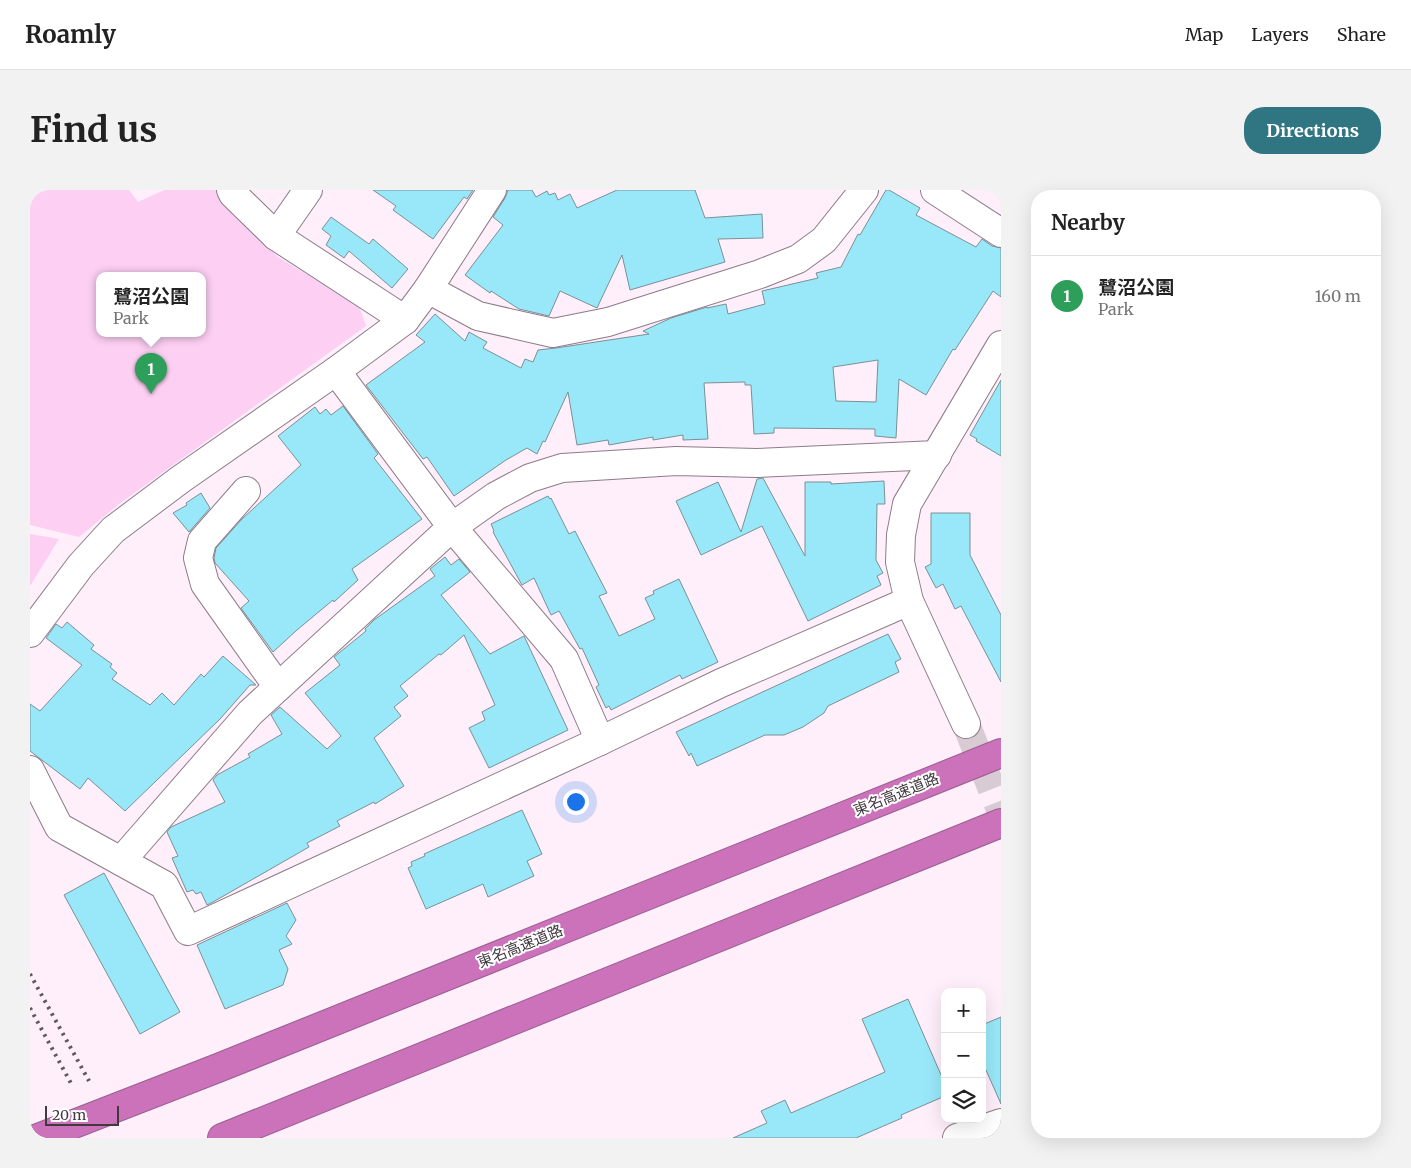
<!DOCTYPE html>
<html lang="en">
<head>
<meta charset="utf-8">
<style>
	body { margin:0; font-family:Merriweather,"Noto Sans JP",serif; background:#f2f2f2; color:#222 }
	.controls { position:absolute; right:15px; bottom:15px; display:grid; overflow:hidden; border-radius:10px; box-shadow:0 5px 20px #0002 }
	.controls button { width:45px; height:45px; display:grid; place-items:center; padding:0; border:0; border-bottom:1px solid #e0e0e0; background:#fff; color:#222; font:25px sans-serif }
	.scale { position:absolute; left:15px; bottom:12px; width:74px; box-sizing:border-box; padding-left:5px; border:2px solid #40393e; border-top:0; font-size:14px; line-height:18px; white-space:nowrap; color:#40393e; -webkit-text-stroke:4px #fff; paint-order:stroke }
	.you { position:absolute; left:545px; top:611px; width:18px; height:18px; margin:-12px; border:4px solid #fff; border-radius:50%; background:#1a73e8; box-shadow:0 0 0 8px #1a73e833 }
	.badge { display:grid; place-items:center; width:32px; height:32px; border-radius:50%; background:#2f7582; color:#fff; font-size:16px; font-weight:700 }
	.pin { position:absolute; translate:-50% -41px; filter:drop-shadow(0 1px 2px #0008) }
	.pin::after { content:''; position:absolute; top:26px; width:18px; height:15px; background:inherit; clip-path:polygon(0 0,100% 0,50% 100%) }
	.popup { position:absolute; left:66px; top:82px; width:110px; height:65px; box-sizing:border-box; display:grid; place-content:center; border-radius:10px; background:#fff; filter:drop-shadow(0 1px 4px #0005); font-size:16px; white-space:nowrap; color:#767676 }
	.popup b { font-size:19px; color:#222 }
	.popup::after { content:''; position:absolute; left:50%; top:100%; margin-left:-10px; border:10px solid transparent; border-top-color:#fff }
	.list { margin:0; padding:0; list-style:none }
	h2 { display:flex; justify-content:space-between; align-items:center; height:65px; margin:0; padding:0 20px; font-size:21px }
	h2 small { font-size:16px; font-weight:400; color:#767676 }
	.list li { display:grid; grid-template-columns:32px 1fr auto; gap:15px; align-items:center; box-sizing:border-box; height:80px; padding:0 20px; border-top:1px solid #e0e0e0 }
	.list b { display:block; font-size:19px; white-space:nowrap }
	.list p { margin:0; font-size:16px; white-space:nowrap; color:#767676 }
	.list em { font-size:16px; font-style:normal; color:#767676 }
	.icon { flex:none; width:28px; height:28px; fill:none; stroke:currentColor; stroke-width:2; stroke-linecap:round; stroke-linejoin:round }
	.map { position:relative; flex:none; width:971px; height:948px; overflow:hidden; border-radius:20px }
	header { display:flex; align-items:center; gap:30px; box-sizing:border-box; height:70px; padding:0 25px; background:#fff; border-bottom:1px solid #e0e0e0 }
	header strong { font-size:24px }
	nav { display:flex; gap:28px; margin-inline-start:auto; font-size:18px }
	.intro { display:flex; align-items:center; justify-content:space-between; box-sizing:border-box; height:120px; padding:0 30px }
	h1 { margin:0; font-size:35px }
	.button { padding:12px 22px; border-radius:20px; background:#2f7582; color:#fff; font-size:18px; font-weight:700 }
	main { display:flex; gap:30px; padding:0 30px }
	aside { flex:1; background:#fff; border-radius:20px; box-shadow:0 5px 20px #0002 }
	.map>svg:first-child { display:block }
	.green { fill:#fdcff3; fill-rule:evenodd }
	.building { fill:#99e8f9; stroke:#7a9095; fill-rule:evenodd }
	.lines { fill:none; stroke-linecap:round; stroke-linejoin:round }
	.secondary-tunnel { stroke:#d8cbd4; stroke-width:28; stroke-dasharray:28 14; stroke-linecap:butt }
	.street-casing { stroke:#8c7c88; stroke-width:30 }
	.secondary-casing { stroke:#8c7c88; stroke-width:30 }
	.highway-casing { stroke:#9a5e8f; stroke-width:30 }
	.street { stroke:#fff; stroke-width:28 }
	.secondary { stroke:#fff; stroke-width:28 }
	.highway { stroke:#cb72ba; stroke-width:28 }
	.rail { stroke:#61585e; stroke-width:4; stroke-dasharray:2.5 5; stroke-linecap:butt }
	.labels { text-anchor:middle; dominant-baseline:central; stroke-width:4; stroke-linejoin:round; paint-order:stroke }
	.street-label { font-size:15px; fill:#40393e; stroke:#fff }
</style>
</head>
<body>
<header>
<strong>Roamly</strong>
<nav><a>Map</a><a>Layers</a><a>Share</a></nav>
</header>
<div class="intro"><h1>Find us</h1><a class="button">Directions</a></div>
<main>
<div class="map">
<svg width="971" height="948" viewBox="0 0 971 948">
	<rect width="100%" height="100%" fill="#feeffa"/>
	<!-- green -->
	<g class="green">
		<path d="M 0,0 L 99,0 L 108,12 L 134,0 L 192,0 L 213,32 L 248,67 L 329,116 L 336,136 L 89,314 L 49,347 L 0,335 ZM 70,85 L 172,85 L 172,143 L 70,143 Z"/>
		<path d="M 0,344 L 29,349 L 0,396 Z"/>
	</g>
	<!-- building -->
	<g class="building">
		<path d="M 343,0 L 443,0 L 437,9 L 434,7 L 403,49 L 363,20 L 366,16 Z"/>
		<path d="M 478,0 L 502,0 L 506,7 L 517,1 L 519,5 L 525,3 L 528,10 L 540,4 L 547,18 L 587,0 L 665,0 L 675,28 L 732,24 L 733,48 L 688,49 L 695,72 L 600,100 L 592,65 L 567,118 L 530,101 L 519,126 L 489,119 L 461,101 L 460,103 L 435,85 L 473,35 L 463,27 L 475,8 Z"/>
		<path d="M 856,0 L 859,0 L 890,18 L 886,25 L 946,57 L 952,49 L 962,56 L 971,58 L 971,107 L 963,101 L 925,160 L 923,159 L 896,205 L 869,189 L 866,248 L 845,246 L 845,239 L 744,238 L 744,243 L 724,244 L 721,195 L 715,195 L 715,192 L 674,193 L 678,249 L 653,250 L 653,245 L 623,250 L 623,247 L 579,255 L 578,250 L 547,255 L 538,202 L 515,252 L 513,251 L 507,264 L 497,258 L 476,270 L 424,306 L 397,267 L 393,269 L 336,195 L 395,152 L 386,145 L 405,124 L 435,151 L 439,142 L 457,152 L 453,158 L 491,178 L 495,169 L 503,172 L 508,160 L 526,158 L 619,144 L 613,141 L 641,128 L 677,117 L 677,118 L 696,114 L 698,124 L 735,114 L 732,101 L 788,88 L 786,83 L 811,77 L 828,44 L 830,45 ZM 848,170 L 846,212 L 806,211 L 803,177 Z"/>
		<path d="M 301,27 L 339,54 L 343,49 L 378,79 L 362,98 L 319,61 L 314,68 L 296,55 L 301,46 L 292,39 Z"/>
		<path d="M 971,190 L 971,266 L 946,251 L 947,249 L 940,245 Z"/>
		<path d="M 313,216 L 348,264 L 344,268 L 392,329 L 322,379 L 328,390 L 304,412 L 303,410 L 267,440 L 243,462 L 211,418 L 219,411 L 185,373 L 184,368 L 186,358 L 212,329 L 271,275 L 248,246 L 285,217 L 290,224 L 296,219 L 301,225 Z"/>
		<path d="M 733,288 L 775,366 L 775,292 L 801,292 L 801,294 L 854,291 L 855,314 L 847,314 L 846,370 L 853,383 L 847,386 L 851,395 L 778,431 L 732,336 L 671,365 L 646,311 L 688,292 L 711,342 L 727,289 Z"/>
		<path d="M 171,303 L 180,318 L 159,342 L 143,323 L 157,315 L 156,313 Z"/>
		<path d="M 518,306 L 520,309 L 521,308 L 539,344 L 545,341 L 577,403 L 569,406 L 589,446 L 625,429 L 615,408 L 624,404 L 623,401 L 649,389 L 688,472 L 652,489 L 650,485 L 581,520 L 579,516 L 576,518 L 566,497 L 569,495 L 552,458 L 550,459 L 529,421 L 521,425 L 504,388 L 492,395 L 463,342 L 464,341 L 461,334 Z"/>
		<path d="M 901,323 L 940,323 L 940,365 L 971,425 L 971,492 L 931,416 L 925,419 L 913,394 L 906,398 L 895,377 L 901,374 Z"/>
		<path d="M 415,367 L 421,375 L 429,369 L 440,382 L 411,405 L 460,464 L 494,446 L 538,540 L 459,578 L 439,538 L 455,530 L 452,522 L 465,515 L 434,445 L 411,465 L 409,464 L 370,496 L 378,506 L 364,517 L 371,526 L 344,548 L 374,596 L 345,614 L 344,612 L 307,631 L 310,636 L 277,653 L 279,657 L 183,712 L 177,715 L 171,702 L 166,704 L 163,700 L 157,702 L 142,668 L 148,666 L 137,642 L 141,637 L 195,612 L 183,590 L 187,585 L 220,567 L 218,564 L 252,544 L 241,525 L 250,517 L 297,559 L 311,546 L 275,503 L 310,475 L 304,467 L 336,441 L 335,439 L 344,430 L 405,386 L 400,379 Z"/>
		<path d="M 37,432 L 64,455 L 61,459 L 82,474 L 80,477 L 87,483 L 82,489 L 120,515 L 132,503 L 144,515 L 171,484 L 174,487 L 193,466 L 226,495 L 220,495 L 190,529 L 95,621 L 58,588 L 50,599 L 0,561 L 0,514 L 10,521 L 52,475 L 16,448 L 26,434 L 32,438 Z"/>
		<path d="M 858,444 L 871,469 L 865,472 L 869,482 L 798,516 L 794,523 L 773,537 L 754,545 L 735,545 L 667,576 L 661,563 L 659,566 L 646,542 Z"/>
		<path d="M 492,620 L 512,664 L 497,671 L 504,686 L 458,707 L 453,694 L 396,719 L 378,678 L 382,676 L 381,672 L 395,666 L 394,664 Z"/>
		<path d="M 74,683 L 150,822 L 110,844 L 34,705 Z"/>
		<path d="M 257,713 L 266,730 L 256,746 L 262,754 L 249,760 L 258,779 L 253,795 L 195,819 L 167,755 Z"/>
		<path d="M 878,809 L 915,894 L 915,906 L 871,925 L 872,928 L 826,948 L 703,948 L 737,933 L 731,921 L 755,910 L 761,923 L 855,882 L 832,829 Z"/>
		<path d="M 971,827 L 971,914 L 952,871 L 952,835 Z"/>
	</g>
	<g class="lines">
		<!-- secondary-tunnel -->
		<path class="secondary-tunnel" d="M 936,534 L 971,622"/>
		<!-- street casing -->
		<g class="street-casing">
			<g id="street">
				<path d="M 201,0 L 203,4 L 246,46 L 375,130"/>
				<path d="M 905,0 L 971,43"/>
				<path d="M 246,46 L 278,0"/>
				<path d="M 398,99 L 448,126 L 523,143 L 578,132 L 730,84 L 768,69 L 794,50 L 834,0"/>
				<path d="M 306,181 L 422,337 L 534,469 L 570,551"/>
				<path d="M 216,301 L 172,351 L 168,368 L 175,394 L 248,497"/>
				<path d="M 0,443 L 51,375 L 83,340 L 151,289 L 306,181 L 375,130 L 398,99 L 462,0"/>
				<path d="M 0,580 L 29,637 L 134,695 L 158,741 L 570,551 L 691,493 L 879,411"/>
				<path d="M 91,671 L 220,523 L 422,337 L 466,306 L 500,288 L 532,278 L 646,271 L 727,273 L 907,265"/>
				<path d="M 927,948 L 971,933"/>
			</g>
		</g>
		<!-- secondary casing -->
		<g class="secondary-casing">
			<path id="secondary" d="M 936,534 L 879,411 L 870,372 L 871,345 L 877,314 L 971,155"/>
		</g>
		<!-- highway casing -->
		<g class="highway-casing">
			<g id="highway">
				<path d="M 8,948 L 188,878 L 971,563"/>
				<path d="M 192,948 L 971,633"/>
			</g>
		</g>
		<!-- street -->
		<use href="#street" class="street"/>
		<!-- secondary -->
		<use href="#secondary" class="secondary"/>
		<!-- highway -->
		<use href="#highway" class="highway"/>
		<!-- rail -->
		<g class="rail">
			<path d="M 0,784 L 59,891"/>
			<path d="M 0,818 L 43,897"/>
		</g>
	</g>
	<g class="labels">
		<!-- street labels -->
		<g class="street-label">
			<text transform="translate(866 604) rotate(-22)">東名高速道路</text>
			<text transform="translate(490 756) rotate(-22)">東名高速道路</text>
		</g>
	</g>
</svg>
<div class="controls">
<button>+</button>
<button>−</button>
<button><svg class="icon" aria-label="layers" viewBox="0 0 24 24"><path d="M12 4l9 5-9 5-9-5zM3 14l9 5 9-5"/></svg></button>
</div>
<div class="scale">20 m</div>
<div class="you"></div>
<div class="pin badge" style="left:121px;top:204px;background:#2e9e5b">1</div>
<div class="popup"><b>鷺沼公園</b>Park</div>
</div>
<aside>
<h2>Nearby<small></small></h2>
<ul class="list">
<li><span class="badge" style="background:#2e9e5b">1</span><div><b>鷺沼公園</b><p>Park</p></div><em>160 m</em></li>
</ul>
</aside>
</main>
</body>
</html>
